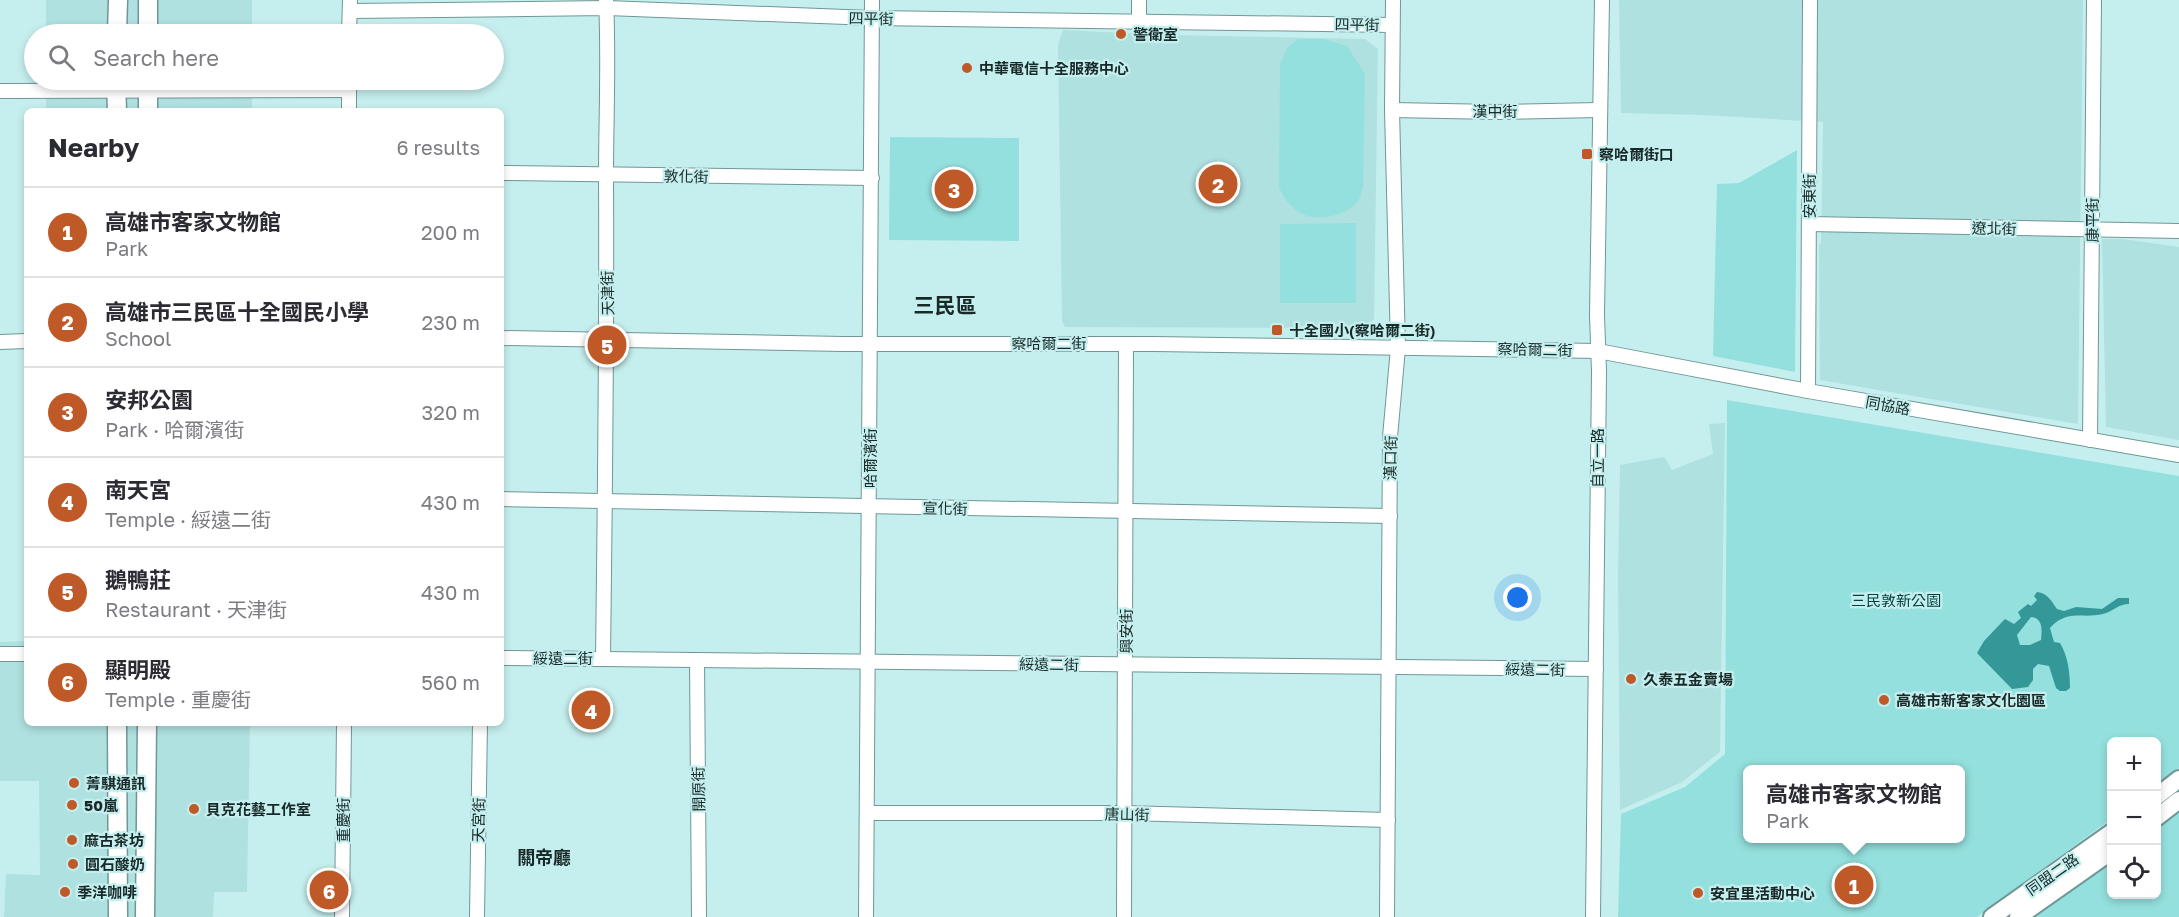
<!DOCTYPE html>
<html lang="en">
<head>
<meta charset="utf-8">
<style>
	body { margin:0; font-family:"Golos Text","Noto Sans TC",sans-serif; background:#f2f2f3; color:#2b2b33 }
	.controls { position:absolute; right:18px; bottom:18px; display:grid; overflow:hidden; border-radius:9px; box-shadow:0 3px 9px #0003 }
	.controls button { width:54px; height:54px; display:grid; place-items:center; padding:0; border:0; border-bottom:2px solid #e1e1e2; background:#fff; color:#2b2b33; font:30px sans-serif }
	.you { position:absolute; left:1518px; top:598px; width:21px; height:21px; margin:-15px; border:4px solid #fff; border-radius:50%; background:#1a73e8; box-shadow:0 0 0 9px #1a73e833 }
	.badge { display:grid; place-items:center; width:39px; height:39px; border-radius:50%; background:#bf5a28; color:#fff; font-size:20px; font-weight:700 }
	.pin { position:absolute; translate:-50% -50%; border:3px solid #fff; box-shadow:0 2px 6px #0006 }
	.popup { position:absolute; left:1743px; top:765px; width:222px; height:78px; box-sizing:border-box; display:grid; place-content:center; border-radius:9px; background:#fff; filter:drop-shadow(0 2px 4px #0005); font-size:20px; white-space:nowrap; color:#7c7c81 }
	.popup b { font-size:22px; color:#2b2b33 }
	.popup::after { content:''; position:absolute; left:50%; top:100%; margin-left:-12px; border:12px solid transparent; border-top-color:#fff }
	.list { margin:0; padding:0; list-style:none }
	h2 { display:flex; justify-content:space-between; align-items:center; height:78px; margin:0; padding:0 24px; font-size:26px }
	h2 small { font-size:20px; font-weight:400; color:#7c7c81 }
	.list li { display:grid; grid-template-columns:39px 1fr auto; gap:18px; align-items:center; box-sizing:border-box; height:90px; padding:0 24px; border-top:2px solid #e1e1e2 }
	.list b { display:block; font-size:22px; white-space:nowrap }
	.list p { margin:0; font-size:20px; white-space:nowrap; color:#7c7c81 }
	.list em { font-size:20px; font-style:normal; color:#7c7c81 }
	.icon { flex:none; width:33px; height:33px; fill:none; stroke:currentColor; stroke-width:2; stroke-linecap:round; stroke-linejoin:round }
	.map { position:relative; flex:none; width:2179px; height:917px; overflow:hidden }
	.search { position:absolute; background:#fff; box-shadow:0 3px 9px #0003; left:24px; top:24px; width:480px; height:66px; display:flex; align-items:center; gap:15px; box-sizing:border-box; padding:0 21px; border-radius:33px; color:#7c7c81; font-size:22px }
	.panel { position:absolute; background:#fff; box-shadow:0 3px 9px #0003; left:24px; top:108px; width:480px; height:618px; border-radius:9px }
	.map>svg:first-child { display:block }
	.built { fill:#afe1e0 }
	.green { fill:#94e0de; fill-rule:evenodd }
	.water { fill:#349898; fill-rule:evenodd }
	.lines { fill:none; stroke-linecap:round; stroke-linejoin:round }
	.minor-casing { stroke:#6f9796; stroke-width:16 }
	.tertiary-casing { stroke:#6f9796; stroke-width:20 }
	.secondary-casing { stroke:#6f9796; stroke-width:21 }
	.minor { stroke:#fff; stroke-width:14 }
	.tertiary { stroke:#fff; stroke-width:16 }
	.secondary { stroke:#fff; stroke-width:18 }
	.poi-dot { fill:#bf5a28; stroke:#c5efee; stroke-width:2 }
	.labels { text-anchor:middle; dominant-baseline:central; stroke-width:4.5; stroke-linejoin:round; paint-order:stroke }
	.street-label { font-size:15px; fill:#182928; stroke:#c5efee }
	.poi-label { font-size:15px; font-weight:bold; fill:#182928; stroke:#c5efee; text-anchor:start }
	.park-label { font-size:15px; fill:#034241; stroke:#c5efee }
	.quarter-label { font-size:18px; font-weight:bold; fill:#182928; stroke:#c5efee }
	.district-label { font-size:21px; font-weight:bold; fill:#182928; stroke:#c5efee }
</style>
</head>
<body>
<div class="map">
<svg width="2179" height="917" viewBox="0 0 2179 917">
	<rect width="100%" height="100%" fill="#c5efee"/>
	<!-- built -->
	<g class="built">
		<rect x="46" y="0" width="206" height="34"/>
		<path d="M 1619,0 L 2083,0 L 2078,424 L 1820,380 L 1819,245 L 1821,243 L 1823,122 L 1703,115 L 1621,113 Z"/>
		<path d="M 1063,30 L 1167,35 L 1365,39 L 1378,49 L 1374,319 L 1363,328 L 1065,327 L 1062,321 L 1058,45 Z"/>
		<rect x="46" y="80" width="206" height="31"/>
		<path d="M 2102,239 L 2123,239 L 2179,247 L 2179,440 L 2106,427 Z"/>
		<path d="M 1725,423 L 1720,752 L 1682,782 L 1620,810 L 1618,577 L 1620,465 L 1664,457 L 1672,470 L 1713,454 L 1709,424 Z"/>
		<path d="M 27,641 L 27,723 L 250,723 L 247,892 L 214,892 L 213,917 L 4,917 L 6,874 L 40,875 L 39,781 L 0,781 L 0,642 Z"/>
	</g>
	<!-- green -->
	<g class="green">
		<path d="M 1298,39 L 1324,39 L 1347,46 L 1365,74 L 1363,187 C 1362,191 1360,197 1358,201 C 1348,215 1320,221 1305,215 C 1292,210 1284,199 1279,187 L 1280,64 L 1288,47 Z"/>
		<path d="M 890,137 L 1019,138 L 1019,241 L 889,240 Z"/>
		<path d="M 1797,150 L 1795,372 L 1713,356 L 1717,184 L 1739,183 Z"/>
		<path d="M 1356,223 L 1356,303 L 1280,303 L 1280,224 Z"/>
		<path d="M 1727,400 L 2179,476 L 2179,768 L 2157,785 L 2156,742 L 2112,742 L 2111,819 L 1977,917 L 1618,917 L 1621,814 L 1685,787 L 1725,754 ZM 1748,770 L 1960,770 L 1960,838 L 1748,838 Z"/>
		<path d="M 2179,800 L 2179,917 L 2016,917 L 2111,849 L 2112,894 L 2156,894 L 2157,816 Z"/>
	</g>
	<!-- water -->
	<path class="water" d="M 2037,592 C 2048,593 2051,601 2057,609 L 2064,611 L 2076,607 L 2102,609 L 2118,598 L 2129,598 L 2129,604 C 2118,604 2114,611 2103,614 C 2083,619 2067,609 2050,628 L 2054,642 L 2060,643 C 2068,656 2070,673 2070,688 L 2066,691 L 2060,691 L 2056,688 L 2049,666 L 2038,664 L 2033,669 L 2033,680 L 2028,687 L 2012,689 L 1977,653 L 1984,641 L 2003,621 L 2005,619 L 2014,624 L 2021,618 L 2018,612 L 2028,604 L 2031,606 L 2037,600 L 2034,596 ZM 2031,617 C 2043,618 2042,630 2041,640 L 2030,645 L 2020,645 L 2017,635 Z"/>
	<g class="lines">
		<!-- minor casing -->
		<g class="minor-casing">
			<g id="minor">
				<path d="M 350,11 L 607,8 L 872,18 L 1392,25"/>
				<path d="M 1139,21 L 1139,0"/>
				<path d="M 349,34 L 350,0"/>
				<path d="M 0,91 L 349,90"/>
				<path d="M 1392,110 L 1497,112 L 1599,110"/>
				<path d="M 349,111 L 349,80"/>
				<path d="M 501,173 L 872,178"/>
				<path d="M 1809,224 L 2179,231"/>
				<path d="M 501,338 L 843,344 L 1154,344 L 1598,351 L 1808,391 L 2179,455"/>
				<path d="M 0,342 L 27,341"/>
				<path d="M 1808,391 L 1810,0"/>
				<path d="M 2090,440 L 2094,0"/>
				<path d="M 501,499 L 1390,516"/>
				<path d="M 0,654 L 27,654"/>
				<path d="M 501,658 L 1596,669"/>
				<path d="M 603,658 C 605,498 607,338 606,177 C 606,118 609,59 606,0"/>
				<path d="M 697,660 L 699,917"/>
				<path d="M 867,813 L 1125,813 L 1388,820"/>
				<path d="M 342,917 L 344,723"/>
				<path d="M 477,917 L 480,723"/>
				<path d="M 866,917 L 872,0"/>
				<path d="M 1124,917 L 1126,344"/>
				<path d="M 1387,917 L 1390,437 L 1398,348 L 1392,110 L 1393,0"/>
				<path d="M 1593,917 L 1599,372 L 1597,315 L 1602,0"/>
			</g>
		</g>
		<!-- tertiary casing -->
		<g class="tertiary-casing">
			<g id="tertiary">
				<path d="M 2156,797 L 2179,779"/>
				<path d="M 2156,818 L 2179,800"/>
				<path d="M 1992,917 L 2112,832"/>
				<path d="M 2018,917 L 2112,851"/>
			</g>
		</g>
		<!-- secondary casing -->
		<g class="secondary-casing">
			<g id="secondary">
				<path d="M 148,0 L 148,34"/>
				<path d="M 117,34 L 118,0"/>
				<path d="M 116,80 L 117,111"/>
				<path d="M 148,111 L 148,80"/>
				<path d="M 117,723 L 118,917"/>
				<path d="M 145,917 L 147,723"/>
			</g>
		</g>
		<!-- minor -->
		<use href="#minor" class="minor"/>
		<!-- tertiary -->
		<use href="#tertiary" class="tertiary"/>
		<!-- secondary -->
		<use href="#secondary" class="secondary"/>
	</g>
	<!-- markers -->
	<g class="poi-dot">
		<circle cx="1121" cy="34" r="6"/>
		<circle cx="967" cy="68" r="6"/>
		<rect x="1581" y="148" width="12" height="12" rx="3"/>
		<rect x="1271" y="324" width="12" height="12" rx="3"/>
		<circle cx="1631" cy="679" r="6"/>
		<circle cx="1884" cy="700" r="6"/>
		<circle cx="74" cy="783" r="6"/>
		<circle cx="72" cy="805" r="6"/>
		<circle cx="194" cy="809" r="6"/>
		<circle cx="72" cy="840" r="6"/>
		<circle cx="73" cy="864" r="6"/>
		<circle cx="65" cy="892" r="6"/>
		<circle cx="1698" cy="893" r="6"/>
	</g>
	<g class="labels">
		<!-- street labels -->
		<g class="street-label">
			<text transform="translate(871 18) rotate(1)">四平街</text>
			<text transform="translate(1357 24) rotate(1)">四平街</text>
			<text x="1495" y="111">漢中街</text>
			<text transform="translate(686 176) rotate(1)">敦化街</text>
			<text transform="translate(1809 196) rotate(-90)">安東街</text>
			<text transform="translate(2092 220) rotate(-90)">康平街</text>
			<text transform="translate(1994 228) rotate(1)">遼北街</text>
			<text transform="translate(607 293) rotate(-91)">天津街</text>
			<text x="1049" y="343">察哈爾二街</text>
			<text transform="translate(1535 349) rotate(1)">察哈爾二街</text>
			<text transform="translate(1888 405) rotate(10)">同協路</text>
			<text transform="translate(870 458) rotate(-90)">哈爾濱街</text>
			<text transform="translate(1390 458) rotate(-89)">漢口街</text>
			<text transform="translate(1597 458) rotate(-90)">自立一路</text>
			<text transform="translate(945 508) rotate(1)">宣化街</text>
			<text transform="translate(1126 631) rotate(-90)">興安街</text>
			<text x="563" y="658">綏遠二街</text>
			<text transform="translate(1049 664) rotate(1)">綏遠二街</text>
			<text transform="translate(1535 669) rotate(1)">綏遠二街</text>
			<text transform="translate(698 789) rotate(-91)">開原街</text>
			<text transform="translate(1127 814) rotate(1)">唐山街</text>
			<text transform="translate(343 820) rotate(-90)">重慶街</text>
			<text transform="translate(478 820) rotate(-89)">天宮街</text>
			<text transform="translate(2052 874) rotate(-35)">同盟二路</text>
		</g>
		<!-- poi labels -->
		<g class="poi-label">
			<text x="1133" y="34">警衛室</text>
			<text x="979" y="68">中華電信十全服務中心</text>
			<text x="1599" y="154">察哈爾街口</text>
			<text x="1289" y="330">十全國小(察哈爾二街)</text>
			<text x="1643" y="679">久泰五金賣場</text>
			<text x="1896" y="700">高雄市新客家文化園區</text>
			<text x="86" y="783">菁騏通訊</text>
			<text x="84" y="805">50嵐</text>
			<text x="206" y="809">貝克花藝工作室</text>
			<text x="84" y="840">麻古茶坊</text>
			<text x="85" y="864">圓石酸奶</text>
			<text x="77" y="892">季洋咖啡</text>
			<text x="1710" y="893">安宜里活動中心</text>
		</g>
		<!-- park labels -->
		<g class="park-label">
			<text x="1896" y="600">三民敦新公園</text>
		</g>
		<!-- quarter labels -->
		<g class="quarter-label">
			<text x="544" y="857">關帝廳</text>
		</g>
		<!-- district labels -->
		<g class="district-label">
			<text x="945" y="305">三民區</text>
		</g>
	</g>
</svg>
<div class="controls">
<button>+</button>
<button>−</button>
<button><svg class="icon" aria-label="locate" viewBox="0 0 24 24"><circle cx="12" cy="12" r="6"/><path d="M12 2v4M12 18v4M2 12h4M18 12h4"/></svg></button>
</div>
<div class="you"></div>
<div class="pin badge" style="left:1854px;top:885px">1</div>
<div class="popup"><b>高雄市客家文物館</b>Park</div>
<div class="pin badge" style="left:1218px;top:184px">2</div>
<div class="pin badge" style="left:954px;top:189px">3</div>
<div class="pin badge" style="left:591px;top:710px">4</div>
<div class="pin badge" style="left:607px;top:345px">5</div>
<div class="pin badge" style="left:329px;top:890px">6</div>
<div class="search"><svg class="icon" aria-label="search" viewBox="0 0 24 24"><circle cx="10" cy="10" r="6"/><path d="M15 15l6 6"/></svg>Search here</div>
<section class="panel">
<h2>Nearby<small>6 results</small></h2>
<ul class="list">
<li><span class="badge">1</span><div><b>高雄市客家文物館</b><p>Park</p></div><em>200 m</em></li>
<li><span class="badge">2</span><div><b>高雄市三民區十全國民小學</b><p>School</p></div><em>230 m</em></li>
<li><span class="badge">3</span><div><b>安邦公園</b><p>Park · 哈爾濱街</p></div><em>320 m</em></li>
<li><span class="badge">4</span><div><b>南天宮</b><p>Temple · 綏遠二街</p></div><em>430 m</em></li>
<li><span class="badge">5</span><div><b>鵝鴨莊</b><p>Restaurant · 天津街</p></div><em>430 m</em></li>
<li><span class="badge">6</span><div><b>顯明殿</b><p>Temple · 重慶街</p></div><em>560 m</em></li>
</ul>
</section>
</div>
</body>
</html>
